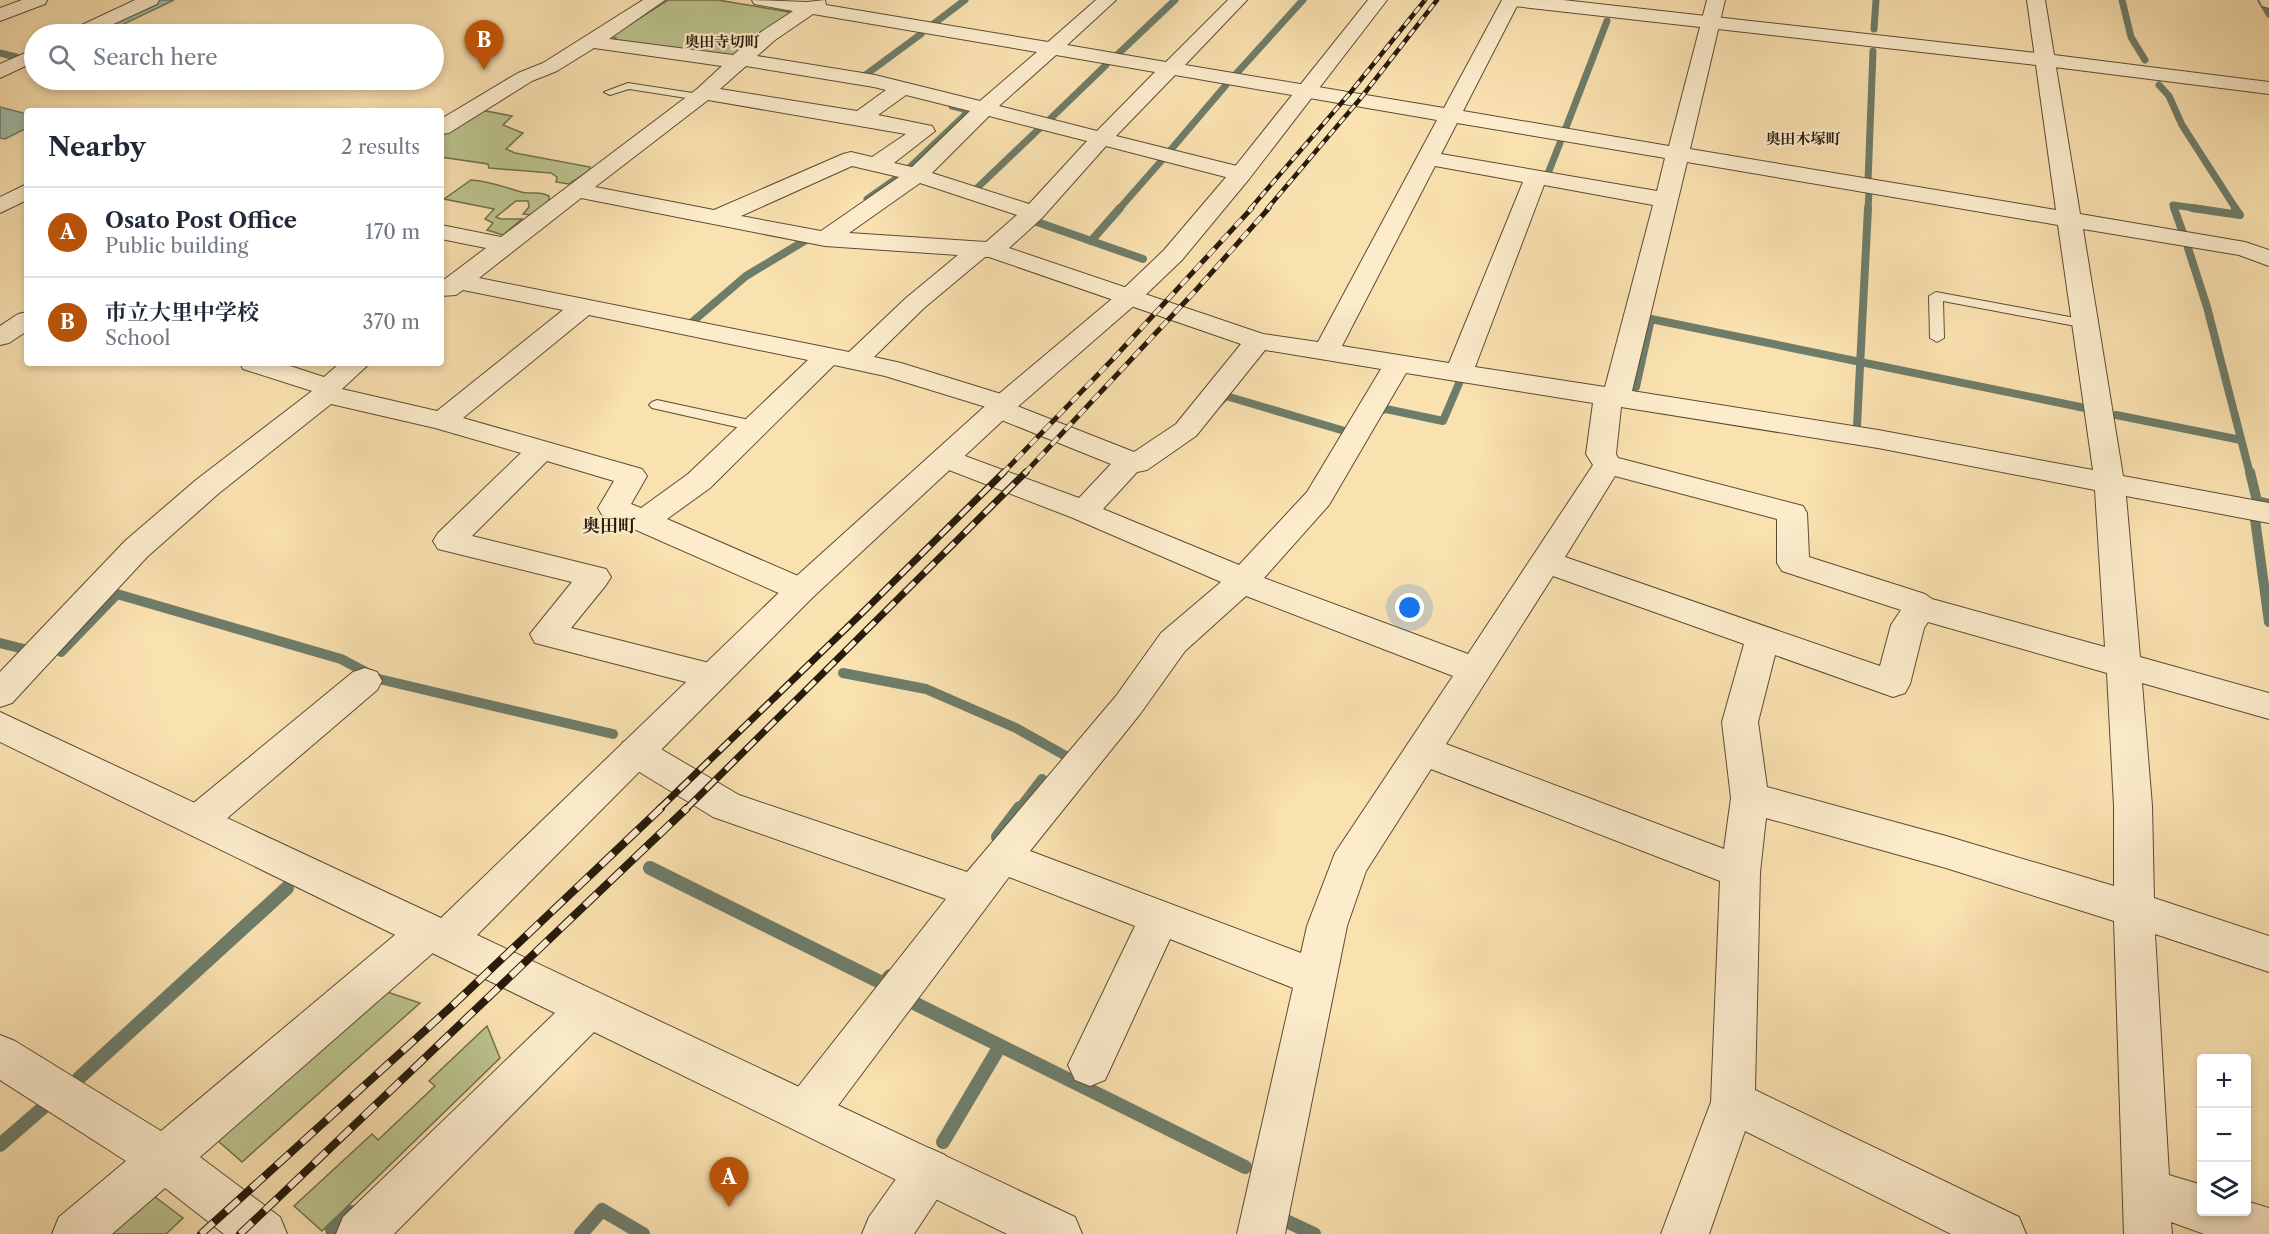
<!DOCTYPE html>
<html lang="en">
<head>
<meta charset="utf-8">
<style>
	body { margin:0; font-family:"Libre Caslon Text","Noto Serif JP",serif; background:#f2f2f3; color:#1f2937 }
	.controls { position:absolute; right:18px; bottom:18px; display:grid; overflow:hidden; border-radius:6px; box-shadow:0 3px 9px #0003 }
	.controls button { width:54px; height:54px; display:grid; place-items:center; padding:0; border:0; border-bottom:2px solid #e0e1e3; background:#fff; color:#1f2937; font:30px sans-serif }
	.you { position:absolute; left:1410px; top:608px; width:21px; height:21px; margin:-15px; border:4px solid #fff; border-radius:50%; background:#1a73e8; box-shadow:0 0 0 9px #1a73e833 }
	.badge { display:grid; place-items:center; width:39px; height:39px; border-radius:50%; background:#b45309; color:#fff; font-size:20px; font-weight:700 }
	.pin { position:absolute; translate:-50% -50px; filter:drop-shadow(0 2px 3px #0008) }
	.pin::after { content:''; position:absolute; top:32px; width:21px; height:18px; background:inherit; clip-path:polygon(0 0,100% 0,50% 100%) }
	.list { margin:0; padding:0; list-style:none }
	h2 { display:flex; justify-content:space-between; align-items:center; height:78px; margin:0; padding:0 24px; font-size:26px }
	h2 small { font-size:20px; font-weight:400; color:#747a83 }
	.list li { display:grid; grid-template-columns:39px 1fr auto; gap:18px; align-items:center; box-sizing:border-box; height:90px; padding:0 24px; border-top:2px solid #e0e1e3 }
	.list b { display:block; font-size:22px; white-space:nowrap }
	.list p { margin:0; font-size:20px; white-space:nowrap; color:#747a83 }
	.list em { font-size:20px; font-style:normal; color:#747a83 }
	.icon { flex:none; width:33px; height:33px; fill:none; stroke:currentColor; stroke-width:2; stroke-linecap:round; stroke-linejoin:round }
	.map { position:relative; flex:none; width:2269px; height:1234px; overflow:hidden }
	.search { position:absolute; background:#fff; box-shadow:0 3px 9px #0003; left:24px; top:24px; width:420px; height:66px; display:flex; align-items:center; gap:15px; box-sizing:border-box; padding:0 21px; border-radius:33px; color:#747a83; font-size:22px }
	.panel { position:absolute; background:#fff; box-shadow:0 3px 9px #0003; left:24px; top:108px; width:420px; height:258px; border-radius:6px }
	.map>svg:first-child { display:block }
	.green { fill:#bbc38d; stroke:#716f4c; stroke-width:1.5 }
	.water { fill:#9ebeaa; stroke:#6e7d6a; stroke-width:1.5 }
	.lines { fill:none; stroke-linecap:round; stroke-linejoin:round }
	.stream-far3 { stroke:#6e7d6a; stroke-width:7 }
	.stream-far2 { stroke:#6e7d6a; stroke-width:8 }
	.stream-far1 { stroke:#6e7d6a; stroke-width:10 }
	.stream { stroke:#6e7d6a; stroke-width:14 }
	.service-casing { stroke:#5c4c34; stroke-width:2 }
	.minor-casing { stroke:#5c4c34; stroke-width:2 }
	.tertiary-casing { stroke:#5c4c34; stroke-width:2 }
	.service { fill:#fceccc; fill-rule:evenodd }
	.minor { fill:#fceccc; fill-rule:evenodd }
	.tertiary { fill:#fceccc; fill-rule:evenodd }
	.rail-far3-casing { stroke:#271b0a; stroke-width:4.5 }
	.rail-far2-casing { stroke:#271b0a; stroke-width:5 }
	.rail-far1-casing { stroke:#271b0a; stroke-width:7 }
	.rail-casing { stroke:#271b0a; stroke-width:8 }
	.rail-far3 { stroke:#fceccc; stroke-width:3; stroke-dasharray:8; stroke-linecap:butt }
	.rail-far2 { stroke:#fceccc; stroke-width:4; stroke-dasharray:10; stroke-linecap:butt }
	.rail-far1 { stroke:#fceccc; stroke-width:4.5; stroke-dasharray:14; stroke-linecap:butt }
	.rail { stroke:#fceccc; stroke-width:6; stroke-dasharray:17; stroke-linecap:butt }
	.labels { text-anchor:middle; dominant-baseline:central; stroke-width:4.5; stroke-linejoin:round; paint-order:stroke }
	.far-quarter-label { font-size:15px; font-weight:bold; fill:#271b0a; stroke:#fceccc }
	.quarter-label { font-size:18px; font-weight:bold; fill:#271b0a; stroke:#fceccc }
</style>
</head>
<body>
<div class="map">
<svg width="2269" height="1234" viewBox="0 0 2269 1234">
	<rect width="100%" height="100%" fill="#fae1b0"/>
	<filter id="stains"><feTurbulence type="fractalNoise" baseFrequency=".00333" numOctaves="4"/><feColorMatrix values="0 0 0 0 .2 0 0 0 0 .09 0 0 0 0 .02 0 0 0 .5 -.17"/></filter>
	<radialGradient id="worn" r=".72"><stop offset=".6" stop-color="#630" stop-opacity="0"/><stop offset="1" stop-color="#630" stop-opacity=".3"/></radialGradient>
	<!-- green -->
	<g class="green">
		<path d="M 668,0 L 718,0 L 795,13 L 737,54 L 728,58 L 613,41 L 616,38 L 610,37 Z"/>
		<path d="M 481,110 L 512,116 L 503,125 L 523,133 L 506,149 L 515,153 L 590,167 L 589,171 L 569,184 L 556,182 L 557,177 L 551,173 L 489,168 L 488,164 L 441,157 L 441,136 Z"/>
		<path d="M 471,180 C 488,181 505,187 521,192 C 531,195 539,190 549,196 L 549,202 L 532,215 L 523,214 L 529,207 L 528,201 L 516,201 L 496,217 L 501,219 L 522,219 L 503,235 L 487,230 L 493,223 L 485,219 L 494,209 L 444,199 Z"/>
		<path d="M 387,992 L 420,1003 L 242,1162 L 217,1140 Z"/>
		<path d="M 487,1026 L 500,1058 L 322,1231 L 294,1206 L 372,1134 L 378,1140 L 435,1086 L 429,1081 Z"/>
		<path d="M 150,1193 L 183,1218 L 166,1234 L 102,1234 Z"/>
	</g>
	<!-- water -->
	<g class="water">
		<path d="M 160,0 L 174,0 L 103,34 L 88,34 Z"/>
		<path d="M 0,107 L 27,114 L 27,128 L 5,139 L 0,138 Z"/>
	</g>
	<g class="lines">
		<!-- stream-far3 -->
		<g class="stream-far3">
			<path d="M 2122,0 L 2131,37 L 2145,60"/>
			<path d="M 2261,0 L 2269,14"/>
			<path d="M 932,25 L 965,0"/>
			<path d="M 1874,29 L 1876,0"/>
			<path d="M 0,53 L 16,57"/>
			<path d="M 1117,55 L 1175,0"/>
			<path d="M 1235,75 L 1303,0"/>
			<path d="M 874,78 L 864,76 L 921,34"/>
			<path d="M 2159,85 L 2169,96 L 2182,125 L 2236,209"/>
			<path d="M 1047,122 L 1106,65"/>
			<path d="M 1565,130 L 1607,21"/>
			<path d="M 1168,153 L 1226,85"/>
			<path d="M 909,168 L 966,114 L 964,109 L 952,106"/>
			<path d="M 1547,176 L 1560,143"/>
			<path d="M 1868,181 L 1873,51"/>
			<path d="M 976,189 L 1041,127"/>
			<path d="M 867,199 L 901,175"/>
			<path d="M 1119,209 L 1163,159"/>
			<path d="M 1868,209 L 1869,192"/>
			<path d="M 2175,209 L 2173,205 L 2202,209"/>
		</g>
		<!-- stream-far2 -->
		<g class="stream-far2">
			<path d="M 2174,208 L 2183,233"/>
			<path d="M 2192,208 L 2240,215 L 2235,208"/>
			<path d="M 1034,221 L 1143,259"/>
			<path d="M 1091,241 L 1120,208"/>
			<path d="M 2188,248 L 2207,307 L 2250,474"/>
			<path d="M 691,323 L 746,276 L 806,240"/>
			<path d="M 1636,387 L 1651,319 L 2085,408"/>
			<path d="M 1218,404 L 1226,396 L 1348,432"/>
			<path d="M 2116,415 L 2241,440"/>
			<path d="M 1375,417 L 1378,411 L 1386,409 L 1443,421 L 1460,381"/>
			<path d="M 1857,426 L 1868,208"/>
		</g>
		<!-- stream-far1 -->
		<g class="stream-far1">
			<path d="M 2250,472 L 2257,501 L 2269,504"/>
			<path d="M 2255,519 L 2269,622"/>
			<path d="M 0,643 L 28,650"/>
			<path d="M 61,652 L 117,594 L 341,659 L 379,679 L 613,734"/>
			<path d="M 843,673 L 926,689 L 1016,728 L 1066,756"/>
			<path d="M 1019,809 L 1042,779"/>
		</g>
		<!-- stream -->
		<g class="stream">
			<path d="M 998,837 L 1020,808"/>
			<path d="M 650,868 L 884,984 L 890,976"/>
			<path d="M 908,1000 L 1245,1167"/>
			<path d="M 79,1078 L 287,888"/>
			<path d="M 943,1142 L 1000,1046"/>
			<path d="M 0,1145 L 46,1105"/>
			<path d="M 1282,1219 L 1314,1234"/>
			<path d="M 332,1230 L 351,1212"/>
			<path d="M 581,1234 L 602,1210 L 643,1234"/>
		</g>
		<!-- service casing -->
		<g class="service-casing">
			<g id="service">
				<path d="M 628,83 L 699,94 L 705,97 L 699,100 L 629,89 L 610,95 L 604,92 Z"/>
				<path d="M 1936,292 L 2086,320 L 2093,324 L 2086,328 L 1943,301 L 1944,338 L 1937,342 L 1930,338 L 1929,296 Z"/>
				<path d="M 657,400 L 754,421 L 762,426 L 754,431 L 652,408 L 649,405 L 652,402 Z"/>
			</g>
		</g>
		<!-- minor casing -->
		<g class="minor-casing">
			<g id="minor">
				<path d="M 22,0 L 47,0 L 45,4 L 0,21 L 0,8 Z"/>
				<path d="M 135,0 L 159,0 L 157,4 L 92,34 L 68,34 L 71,30 Z"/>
				<path d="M 643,0 L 665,0 L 609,39 L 733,55 L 761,32 L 793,11 L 754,4 L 752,0 L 807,2 L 825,0 L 826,5 L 1048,42 L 1096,0 L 1116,0 L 1067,45 L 1166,62 L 1228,0 L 1247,0 L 1185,65 L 1444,108 L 1502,0 L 1520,0 L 1463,111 L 1669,146 L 1707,0 L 1725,0 L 1690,149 L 2056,210 L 2027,0 L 2045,0 L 2080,214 L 2245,242 L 2269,250 L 2269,266 L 2239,255 L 2083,229 L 2123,476 L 2269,503 L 2269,523 L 2126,496 L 2140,657 L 2269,693 L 2269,719 L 2142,683 L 2152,806 L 2154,898 L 2269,936 L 2269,972 L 2155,934 L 2169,1175 L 2202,1185 L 2202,1212 L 2246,1212 L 2246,1201 L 2269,1208 L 2269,1234 L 2204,1234 L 2171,1222 L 2172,1234 L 2124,1234 L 2114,921 L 1946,868 L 1766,818 L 1760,872 L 1755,1090 L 2019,1217 L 2026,1234 L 1951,1234 L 1745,1131 L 1709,1234 L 1661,1234 L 1711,1102 L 1720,881 L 1431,769 L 1366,871 L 1347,926 L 1285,1234 L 1237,1234 L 1293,988 L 1170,939 L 1105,1080 L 1090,1086 L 1075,1080 L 1068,1065 L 1135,926 L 1009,877 L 822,1127 L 806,1134 L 790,1127 L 784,1112 L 790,1097 L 946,899 L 713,817 L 623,762 L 618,752 L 623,742 L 636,738 L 649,742 L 739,795 L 967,872 L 1116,696 L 1161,633 L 1221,582 L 1073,518 L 936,465 L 931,458 L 936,451 L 946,449 L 1079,498 L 1111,464 L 989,415 L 986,407 L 885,376 L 834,365 L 710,488 L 667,519 L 812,582 L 817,590 L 812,598 L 801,601 L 790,598 L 602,515 L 598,508 L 614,481 L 547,461 L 472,536 L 606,569 L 611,577 L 606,585 L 571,628 L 725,667 L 730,676 L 725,685 L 713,689 L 535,643 L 530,634 L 572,582 L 438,549 L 433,541 L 438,533 L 521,453 L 435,428 L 331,404 L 218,494 L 147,557 L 12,703 L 0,707 L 0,672 L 125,541 L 196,480 L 312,391 L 243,369 L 240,363 L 281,363 L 324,377 L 340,363 L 370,363 L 342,389 L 437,411 L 563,310 L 463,290 L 456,295 L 441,296 L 441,282 L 486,248 L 441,239 L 441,225 L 501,237 L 697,89 L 722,66 L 594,48 L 557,71 L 532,81 L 449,133 L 441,134 L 441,119 L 518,73 L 543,63 ZM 813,14 L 1037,52 L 980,101 L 875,75 L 757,56 L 775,40 ZM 1056,55 L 1155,72 L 1097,131 L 999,106 ZM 746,66 L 874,87 L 886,90 L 857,111 L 720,89 ZM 1175,75 L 1437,120 L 1318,342 L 1263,334 L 1009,248 L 1042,218 L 1106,146 L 1241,181 L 1249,179 L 1252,174 L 1249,169 L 1116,136 ZM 906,95 L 970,111 L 912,167 L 894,163 L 935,131 L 932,126 L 878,115 ZM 708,100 L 906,134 L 872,157 L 851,152 L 843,154 L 714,210 L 595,187 ZM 989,116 L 1087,141 L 1029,204 L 932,173 ZM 1457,123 L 1665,158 L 1657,191 L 1441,154 ZM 1687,162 L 2058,225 L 2093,470 L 1878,430 L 1632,391 ZM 852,166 L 899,177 L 821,231 L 741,216 ZM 1435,166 L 1523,182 L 1449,363 L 1342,346 ZM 920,183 L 1017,215 L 986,242 L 849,233 ZM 1544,185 L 1653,205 L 1605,387 L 1475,367 ZM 581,198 L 825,246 L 958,255 L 906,298 L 849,352 L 479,278 ZM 985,257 L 989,257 L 1241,344 L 1176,424 L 1134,452 L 1017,406 L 1018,404 L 1014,398 L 901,363 L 874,357 L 924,308 ZM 589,315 L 808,360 L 688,474 L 641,508 L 631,504 L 647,476 L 642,469 L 463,418 ZM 1265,350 L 1381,369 L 1307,492 L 1239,565 L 1103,509 L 1137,472 L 1147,470 L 1196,436 ZM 1406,373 L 1593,403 L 1586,454 L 1593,465 L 1468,654 L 1264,578 L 1329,505 ZM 1621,407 L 1878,448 L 2095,490 L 2105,647 L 1932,599 L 1925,594 L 1809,557 L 1807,513 L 1803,506 L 1618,458 L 1616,454 ZM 1615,476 L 1777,519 L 1777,563 L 1782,571 L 1901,610 L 1891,625 L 1880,666 L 1565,557 ZM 1553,576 L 1744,644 L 1722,722 L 1731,798 L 1724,849 L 1446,744 ZM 1246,596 L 1453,676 L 1335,853 L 1307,926 L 1301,953 L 1030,851 L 1140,714 L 1185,651 ZM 1928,622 L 2107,673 L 2114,806 L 2114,886 L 1946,836 L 1767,787 L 1758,722 L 1775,655 L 1893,697 L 1905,693 L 1910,684 L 1924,628 Z"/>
				<path d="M 2259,0 L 2269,0 L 2269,8 L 2262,6 Z"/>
				<path d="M 34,49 L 34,62 L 0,78 L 0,64 Z"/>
				<path d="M 27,184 L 27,200 L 0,213 L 0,197 Z"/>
				<path d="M 27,312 L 27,331 L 9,343 L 0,345 L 0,326 L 18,314 Z"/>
				<path d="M 365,668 L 377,672 L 382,681 L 377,690 L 211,832 L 198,837 L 185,832 L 179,821 L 185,810 L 353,672 Z"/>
				<path d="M 428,914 L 442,919 L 448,932 L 442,945 L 200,1157 L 280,1217 L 287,1234 L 224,1234 L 165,1188 L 112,1234 L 52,1234 L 59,1217 L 126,1161 L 0,1080 L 0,1035 L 15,1041 L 161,1131 L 414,919 Z"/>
				<path d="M 929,1148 L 945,1155 L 952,1171 L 945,1187 L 914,1234 L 862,1234 L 869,1217 L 913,1155 Z"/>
			</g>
		</g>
		<!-- tertiary casing -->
		<g class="tertiary-casing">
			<g id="tertiary">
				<path d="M 1368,0 L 1387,0 L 1249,179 L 1182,260 L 1137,303 L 1014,410 L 812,598 L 477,935 L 1075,1217 L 1082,1234 L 1007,1234 L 594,1032 L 394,1234 L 336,1234 L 343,1217 L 555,1013 L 0,742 L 0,712 L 441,918 L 790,582 L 994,398 L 1119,293 L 1164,250 L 1233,169 Z"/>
				<path d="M 1505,0 L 1563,0 L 2046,54 L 2269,82 L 2269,94 L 2046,66 L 1514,6 L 1507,4 Z"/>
			</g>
		</g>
		<!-- service -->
		<use href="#service" class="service"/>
		<!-- minor -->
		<use href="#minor" class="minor"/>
		<!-- tertiary -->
		<use href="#tertiary" class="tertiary"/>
		<!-- rail-far3 casing -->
		<g class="rail-far3-casing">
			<g id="rail-far3">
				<path d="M 1250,209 L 1350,93 L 1425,0"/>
				<path d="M 1267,209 L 1360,99 L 1437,0"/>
			</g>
		</g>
		<!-- rail-far2 casing -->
		<g class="rail-far2-casing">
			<g id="rail-far2">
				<path d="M 1002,474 L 1112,360 L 1252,208"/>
				<path d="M 1024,474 L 1197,289 L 1269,208"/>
			</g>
		</g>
		<!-- rail-far1 casing -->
		<g class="rail-far1-casing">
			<g id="rail-far1">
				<path d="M 659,809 L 861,614 L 1004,472"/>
				<path d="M 686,809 L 1026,472"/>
			</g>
		</g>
		<!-- rail casing -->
		<g class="rail-casing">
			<g id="rail">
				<path d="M 201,1234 L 453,1005 L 661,808"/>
				<path d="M 240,1234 L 687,808"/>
			</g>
		</g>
		<!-- rail-far3 -->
		<use href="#rail-far3" class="rail-far3"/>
		<!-- rail-far2 -->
		<use href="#rail-far2" class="rail-far2"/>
		<!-- rail-far1 -->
		<use href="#rail-far1" class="rail-far1"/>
		<!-- rail -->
		<use href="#rail" class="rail"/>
	</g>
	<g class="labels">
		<!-- far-quarter labels -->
		<g class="far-quarter-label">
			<text x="722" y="41">奥田寺切町</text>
			<text x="1803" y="138">奥田木塚町</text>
		</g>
		<!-- quarter labels -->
		<g class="quarter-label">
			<text x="609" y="526">奥田町</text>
		</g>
	</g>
	<rect width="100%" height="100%" filter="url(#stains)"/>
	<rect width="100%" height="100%" fill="url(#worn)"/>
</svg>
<div class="controls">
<button>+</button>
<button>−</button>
<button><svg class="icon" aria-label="layers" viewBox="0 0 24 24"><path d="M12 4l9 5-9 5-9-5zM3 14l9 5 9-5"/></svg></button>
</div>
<div class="you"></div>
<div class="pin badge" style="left:729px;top:1207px">A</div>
<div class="pin badge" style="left:484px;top:70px">B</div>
<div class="search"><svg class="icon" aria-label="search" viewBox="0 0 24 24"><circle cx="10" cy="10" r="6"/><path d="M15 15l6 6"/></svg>Search here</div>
<section class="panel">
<h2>Nearby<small>2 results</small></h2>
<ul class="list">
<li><span class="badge">A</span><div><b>Osato Post Office</b><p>Public building</p></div><em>170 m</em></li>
<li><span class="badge">B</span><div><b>市立大里中学校</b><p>School</p></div><em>370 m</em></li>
</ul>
</section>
</div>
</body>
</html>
